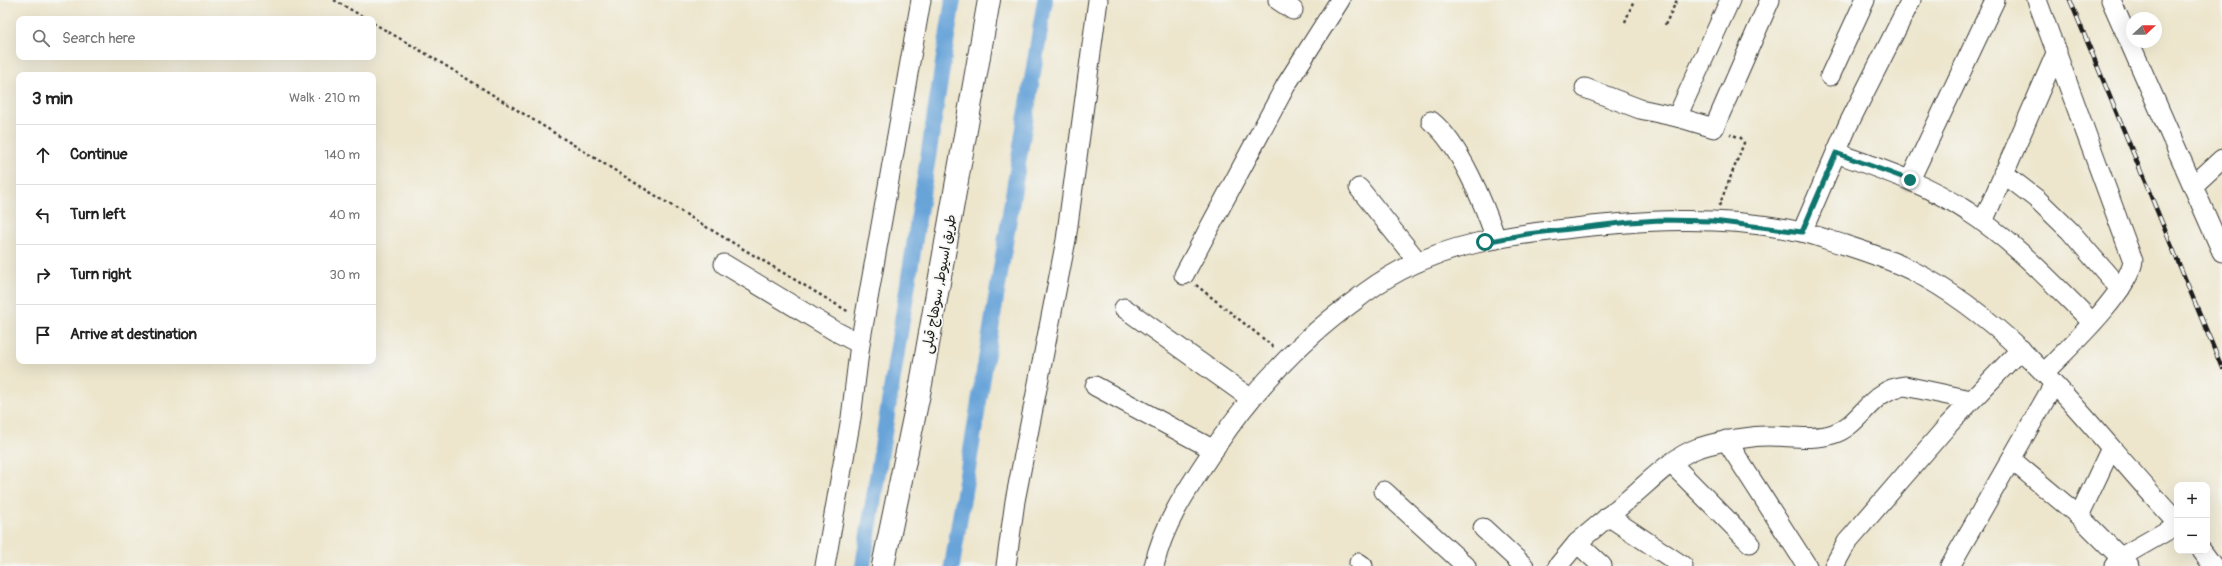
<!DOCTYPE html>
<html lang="en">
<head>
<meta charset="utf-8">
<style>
	body { margin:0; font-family:Pangolin,"Playpen Sans Arabic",sans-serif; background:#f6f6f6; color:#222 }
	.controls { position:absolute; right:12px; bottom:12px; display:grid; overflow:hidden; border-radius:8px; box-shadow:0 4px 16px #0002 }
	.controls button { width:36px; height:36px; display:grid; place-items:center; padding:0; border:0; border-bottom:1px solid #e0e0e0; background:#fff; color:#222; font:20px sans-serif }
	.compass { position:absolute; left:2126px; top:12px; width:36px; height:36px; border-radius:50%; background:#fff; box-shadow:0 4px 16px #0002; rotate:68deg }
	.stop { position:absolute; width:12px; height:12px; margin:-9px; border:3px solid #0f766e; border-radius:50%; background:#fff }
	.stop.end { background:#0f766e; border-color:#fff; box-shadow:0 1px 4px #0008 }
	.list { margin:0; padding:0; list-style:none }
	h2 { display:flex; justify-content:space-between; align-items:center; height:52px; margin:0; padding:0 16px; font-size:17px }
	h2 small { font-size:13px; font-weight:400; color:#767676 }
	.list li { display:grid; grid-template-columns:26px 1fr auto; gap:12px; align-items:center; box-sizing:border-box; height:60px; padding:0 16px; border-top:1px solid #e0e0e0 }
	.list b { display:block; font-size:15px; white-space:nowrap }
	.list em { font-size:13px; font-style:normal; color:#767676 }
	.icon { flex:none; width:22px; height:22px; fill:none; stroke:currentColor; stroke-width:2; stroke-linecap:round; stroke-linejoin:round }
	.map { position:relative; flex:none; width:2222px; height:566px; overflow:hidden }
	.search { position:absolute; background:#fff; box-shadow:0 4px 16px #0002; left:16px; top:16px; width:360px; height:44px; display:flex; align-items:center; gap:10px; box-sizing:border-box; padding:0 14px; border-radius:8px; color:#767676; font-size:15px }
	.panel { position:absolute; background:#fff; box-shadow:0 4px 16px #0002; left:16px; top:72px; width:360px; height:292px; border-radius:8px }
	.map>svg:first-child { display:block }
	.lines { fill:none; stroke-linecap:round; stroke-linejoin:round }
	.canal { stroke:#69a4d9; stroke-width:16 }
	.street-casing { stroke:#3b3a37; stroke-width:21 }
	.secondary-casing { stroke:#3b3a37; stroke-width:24 }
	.path { stroke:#3b3a37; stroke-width:2.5; stroke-dasharray:3 3; stroke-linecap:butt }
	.street { stroke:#fff; stroke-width:19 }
	.secondary { stroke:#fff; stroke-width:22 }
	.rail-casing { stroke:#1c1c1c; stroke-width:4.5 }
	.rail { stroke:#f6f6f2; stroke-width:3; stroke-dasharray:9; stroke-linecap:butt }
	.route { stroke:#0f766e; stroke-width:5 }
	.labels { text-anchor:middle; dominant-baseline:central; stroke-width:3.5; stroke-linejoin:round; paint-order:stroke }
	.street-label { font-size:14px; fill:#1c1c1c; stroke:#f6f6f2 }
</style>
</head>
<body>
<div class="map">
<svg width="2222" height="566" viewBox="0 0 2222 566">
	<rect width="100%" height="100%" fill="#f6f6f2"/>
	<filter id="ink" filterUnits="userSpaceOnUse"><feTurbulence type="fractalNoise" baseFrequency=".025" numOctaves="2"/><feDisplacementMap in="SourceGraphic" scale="8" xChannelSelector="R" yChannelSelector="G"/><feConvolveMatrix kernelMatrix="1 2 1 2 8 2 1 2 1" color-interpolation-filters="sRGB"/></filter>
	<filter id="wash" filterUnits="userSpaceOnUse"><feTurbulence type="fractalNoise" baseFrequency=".012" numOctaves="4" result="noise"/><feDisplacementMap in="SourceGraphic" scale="16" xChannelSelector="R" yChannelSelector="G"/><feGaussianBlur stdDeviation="0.9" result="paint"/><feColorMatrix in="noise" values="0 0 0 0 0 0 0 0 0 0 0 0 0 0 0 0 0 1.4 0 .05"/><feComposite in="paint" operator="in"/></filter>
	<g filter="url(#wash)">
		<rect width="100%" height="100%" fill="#ede6cd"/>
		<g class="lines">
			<!-- canal -->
			<g class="canal">
				<path d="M 863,566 L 953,0"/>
				<path d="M 952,566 L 1045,0"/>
			</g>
		</g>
	</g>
	<g filter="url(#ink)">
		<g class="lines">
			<!-- street casing -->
			<g class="street-casing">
				<g id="street">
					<path d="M 1278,0 L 1293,10"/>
					<path d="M 1730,0 L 1677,117 L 1714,128 L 1770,0"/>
					<path d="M 2037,0 L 2133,261 C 2127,294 2068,348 2044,373"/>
					<path d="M 2111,0 L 2222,252"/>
					<path d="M 1830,76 L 1865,0"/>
					<path d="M 1585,88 L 1640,109 L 1677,117"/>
					<path d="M 1431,121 C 1460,144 1484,204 1496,239"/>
					<path d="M 1836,153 C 1881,169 1927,184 1967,211 C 2014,241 2052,283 2092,322"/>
					<path d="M 2003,173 L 2038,200 L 2070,231 L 2120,289"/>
					<path d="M 1910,180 L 1995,0"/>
					<path d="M 2194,185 L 2222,159"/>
					<path d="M 1359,188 L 1418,262"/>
					<path d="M 1983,222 L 2057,51"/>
					<path d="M 1802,232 L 1848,125 L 1911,0"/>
					<path d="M 724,264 L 835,331 L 860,344"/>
					<path d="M 1184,275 L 1286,85 L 1340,0"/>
					<path d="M 1124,308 L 1250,398"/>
					<path d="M 1095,386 L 1214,450"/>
					<path d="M 1726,440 L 1807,566"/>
					<path d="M 2012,460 L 2079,516 L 2129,566"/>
					<path d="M 1671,463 L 1750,543"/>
					<path d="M 1384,491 L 1466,566"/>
					<path d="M 1608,516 L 1683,566"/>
					<path d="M 2079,516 L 2111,448"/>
					<path d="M 1483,528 L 1524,566"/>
					<path d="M 1577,543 C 1598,525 1619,508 1639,490 C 1657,474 1676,456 1698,448 C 1716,442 1734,439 1752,437 C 1779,433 1807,442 1833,434 C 1862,425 1870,389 1905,386 L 1971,400"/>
					<path d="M 2202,551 L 2213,566"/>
					<path d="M 1359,563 L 1363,566"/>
					<path d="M 825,566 L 851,418 L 860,344 L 921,0"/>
					<path d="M 1006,566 L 1015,501 L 1066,240 L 1098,0"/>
					<path d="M 1154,566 C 1164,521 1191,484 1216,446 C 1254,390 1298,342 1353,302 C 1368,290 1384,279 1401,270 C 1449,245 1504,236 1557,230 C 1638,220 1721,214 1801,232 C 1816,235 1830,241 1845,245 C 1867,252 1890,260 1911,270 C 2022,326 2094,434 2177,522"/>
					<path d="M 1558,566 L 1577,543 L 1602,566"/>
					<path d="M 1834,566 L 1847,542 L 1949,424 L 2021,349"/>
					<path d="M 1950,566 L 2054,384"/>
					<path d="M 2114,566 L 2121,557 L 2177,525"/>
				</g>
			</g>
			<!-- secondary casing -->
			<g class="secondary-casing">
				<path id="secondary" d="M 883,566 L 921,384 L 989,0"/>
			</g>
			<!-- path -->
			<g class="path">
				<path d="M 334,0 L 367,19"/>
				<path d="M 1625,22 L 1634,0"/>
				<path d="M 373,23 L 430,56 L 708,228 L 849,312"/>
				<path d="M 1665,25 L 1677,0"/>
				<path d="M 1719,206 L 1744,143 L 1741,138 L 1730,134"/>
				<path d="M 1196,285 L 1275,348"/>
			</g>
			<!-- street -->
			<use href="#street" class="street"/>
			<!-- secondary -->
			<use href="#secondary" class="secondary"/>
			<!-- rail casing -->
			<g class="rail-casing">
				<path id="rail" d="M 2070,0 L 2222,368"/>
			</g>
			<!-- rail -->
			<use href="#rail" class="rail"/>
		</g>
	</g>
	<g class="lines" filter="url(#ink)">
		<!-- route -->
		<path class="route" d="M 1485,242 L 1527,234 L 1630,222 L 1660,220 L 1713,221 L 1802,232 L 1836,153 L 1910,180"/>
	</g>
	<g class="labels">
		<!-- street labels -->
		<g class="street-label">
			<text transform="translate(939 284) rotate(-80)">طريق اسيوط, سوهاج قبلى</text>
		</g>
	</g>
</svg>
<div class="controls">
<button>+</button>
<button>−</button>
</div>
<svg class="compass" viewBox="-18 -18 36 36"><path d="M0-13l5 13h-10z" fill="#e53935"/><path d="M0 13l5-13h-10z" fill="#767676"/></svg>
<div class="stop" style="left:1485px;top:242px"></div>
<div class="stop end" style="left:1910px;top:180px"></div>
<div class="search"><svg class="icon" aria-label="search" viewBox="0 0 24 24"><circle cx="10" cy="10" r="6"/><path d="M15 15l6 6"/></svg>Search here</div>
<section class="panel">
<h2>3 min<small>Walk · 210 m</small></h2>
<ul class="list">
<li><svg class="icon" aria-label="ahead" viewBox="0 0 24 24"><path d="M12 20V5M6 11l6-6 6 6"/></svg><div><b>Continue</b></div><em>140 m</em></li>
<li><svg class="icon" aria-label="left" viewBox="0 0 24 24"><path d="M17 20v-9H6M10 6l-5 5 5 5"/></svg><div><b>Turn left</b></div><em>40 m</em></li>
<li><svg class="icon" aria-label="right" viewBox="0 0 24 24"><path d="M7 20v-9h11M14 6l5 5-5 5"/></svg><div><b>Turn right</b></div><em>30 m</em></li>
<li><svg class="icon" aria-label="arrive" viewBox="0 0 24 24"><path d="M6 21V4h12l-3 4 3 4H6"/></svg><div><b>Arrive at destination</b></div></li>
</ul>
</section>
</div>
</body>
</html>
